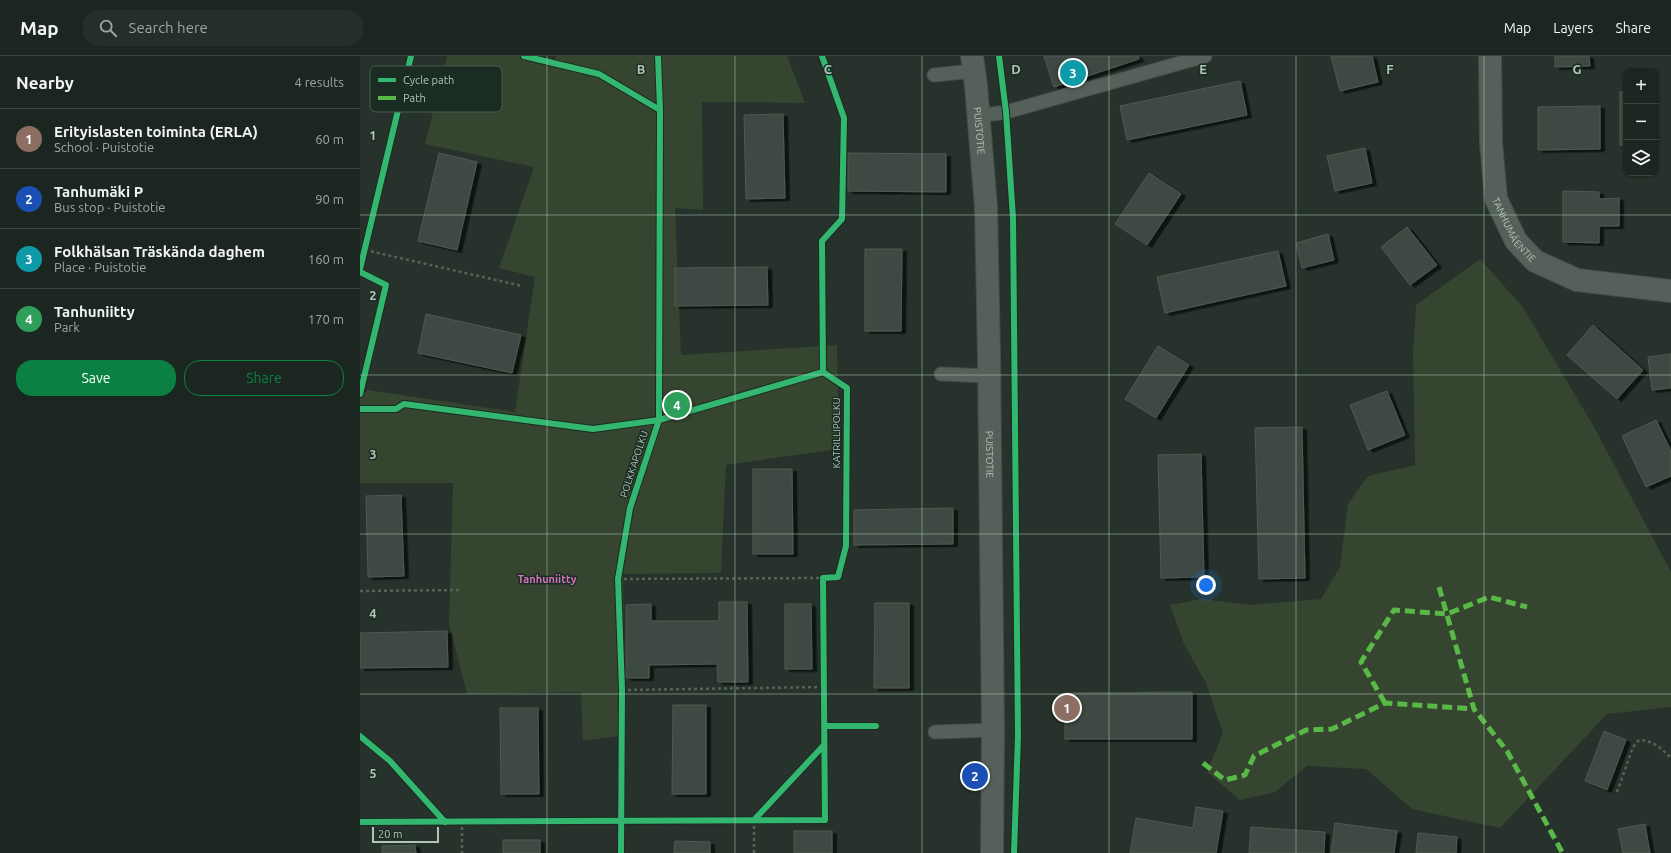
<!DOCTYPE html>
<html lang="en">
<head>
<meta charset="utf-8">
<style>
	body { margin:0; font-family:Ubuntu,sans-serif; background:#252e29; color:#f1f3f6 }
	.controls { position:absolute; right:12px; top:12px; display:grid; overflow:hidden; border-radius:8px; box-shadow:0 1px 3px #0004 }
	.controls button { width:36px; height:36px; display:grid; place-items:center; padding:0; border:0; border-bottom:1px solid #3a433e; background:#1c2620; color:#f1f3f6; font:20px sans-serif }
	.scale { position:absolute; left:12px; bottom:10px; width:67px; box-sizing:border-box; padding-left:4px; border:2px solid #b0c4b8; border-top:0; font-size:11px; line-height:14px; white-space:nowrap; color:#b0c4b8; -webkit-text-stroke:3px #1b2c22; paint-order:stroke }
	.you { position:absolute; left:846px; top:529px; width:14px; height:14px; margin:-10px; border:3px solid #fff; border-radius:50%; background:#1a73e8; box-shadow:0 0 0 6px #1a73e833 }
	.badge { display:grid; place-items:center; width:26px; height:26px; border-radius:50%; background:#0b8043; color:#fff; font-size:13px; font-weight:700 }
	.pin { position:absolute; translate:-50% -50%; border:2px solid #fff; box-shadow:0 1px 4px #0006 }
	.list { margin:0; padding:0; list-style:none }
	h2 { display:flex; justify-content:space-between; align-items:center; height:52px; margin:0; padding:0 16px; font-size:17px }
	h2 small { font-size:13px; font-weight:400; color:#a0a5a5 }
	.list li { display:grid; grid-template-columns:26px 1fr auto; gap:12px; align-items:center; box-sizing:border-box; height:60px; padding:0 16px; border-top:1px solid #3a433e }
	.list b { display:block; font-size:15px; white-space:nowrap }
	.list p { margin:0; font-size:13px; white-space:nowrap; color:#a0a5a5 }
	.list em { font-size:13px; font-style:normal; color:#a0a5a5 }
	.actions { display:flex; gap:8px; padding:12px 16px }
	.actions a { flex:1; padding:9px 0; border:1px solid #0b8043; border-radius:16px; text-align:center; font-size:14px; color:#0b8043 }
	.actions .main { background:#0b8043; color:#fff }
	.icon { flex:none; width:22px; height:22px; fill:none; stroke:currentColor; stroke-width:2; stroke-linecap:round; stroke-linejoin:round }
	.map { position:relative; flex:none; width:1311px; height:797px; overflow:hidden }
	header { display:flex; align-items:center; gap:24px; box-sizing:border-box; height:56px; padding:0 20px; background:#1c2620; border-bottom:1px solid #3a433e }
	header strong { font-size:19px }
	nav { display:flex; gap:22px; margin-inline-start:auto; font-size:14px }
	.search { width:280px; height:36px; background:#252e29; display:flex; align-items:center; gap:10px; box-sizing:border-box; padding:0 14px; border-radius:16px; color:#a0a5a5; font-size:15px }
	main { display:flex }
	aside { flex:1; background:#1c2620 }
	.map>svg:first-child { display:block }
	.green { fill:#36452f }
	.building { fill:#3e4842; stroke:#4e5a53; filter:url(#shadow) }
	.lines { fill:none; stroke-linecap:round; stroke-linejoin:round }
	.service-casing { stroke:#444d48; stroke-width:15 }
	.minor-casing { stroke:#444d48; stroke-width:24 }
	.tertiary-casing { stroke:#444d48; stroke-width:24 }
	.path { stroke:#57615a; stroke-width:2.5; stroke-dasharray:3 3; stroke-linecap:butt }
	.service { stroke:#56605a; stroke-width:13 }
	.minor { stroke:#56605a; stroke-width:22 }
	.tertiary { stroke:#56605a; stroke-width:22 }
	.quiet { stroke:#58b947; stroke-width:5; stroke-dasharray:10 5; stroke-linecap:butt }
	.cycleway-casing { stroke:#1b2c22; stroke-width:8 }
	.cycleway { stroke:#33b770; stroke-width:6 }
	.grid { fill:none; stroke:#b0c4b8; stroke-width:1; stroke-opacity:0.55 }
	.labels { text-anchor:middle; dominant-baseline:central; stroke-width:3; stroke-linejoin:round; paint-order:stroke }
	.street-label { font-size:10px; fill:#b0c4b8; stroke:#1b2c22 }
	.neighbourhood-label { font-size:11px; font-weight:bold; fill:#d073ba; stroke:#1b2c22 }
	.key { fill:#1b2c22; stroke:#485a4f; stroke-width:1 }
	.key-label { font-size:11px; fill:#b0c4b8 }
	.grid-label { font-size:13px; text-anchor:middle; font-weight:bold; fill:#b0c4b8; stroke:#1b2c22; stroke-width:3; stroke-linejoin:round; paint-order:stroke }
</style>
</head>
<body>
<header>
<strong>Map</strong>
<div class="search"><svg class="icon" aria-label="search" viewBox="0 0 24 24"><circle cx="10" cy="10" r="6"/><path d="M15 15l6 6"/></svg>Search here</div>
<nav><a>Map</a><a>Layers</a><a>Share</a></nav>
</header>
<main>
<aside>
<h2>Nearby<small>4 results</small></h2>
<ul class="list">
<li><span class="badge" style="background:#8d6e63">1</span><div><b>Erityislasten toiminta (ERLA)</b><p>School · Puistotie</p></div><em>60 m</em></li>
<li><span class="badge" style="background:#1a4fb4">2</span><div><b>Tanhumäki P</b><p>Bus stop · Puistotie</p></div><em>90 m</em></li>
<li><span class="badge" style="background:#0f9aa8">3</span><div><b>Folkhälsan Träskända daghem</b><p>Place · Puistotie</p></div><em>160 m</em></li>
<li><span class="badge" style="background:#2e9e5b">4</span><div><b>Tanhuniitty</b><p>Park</p></div><em>170 m</em></li>
</ul>
<div class="actions"><a class="main">Save</a><a>Share</a></div>
</aside>
<div class="map">
<svg width="1311" height="797" viewBox="0 0 1311 797">
	<defs>
		<filter id="shadow"><feDropShadow dx="4.5" dy="2.5" stdDeviation="0" flood-color="#0009"/></filter>
	</defs>
	<rect width="100%" height="100%" fill="#26322b"/>
	<!-- green -->
	<g class="green">
		<path d="M 87,0 L 181,0 L 195,3 L 196,0 L 427,0 L 445,47 L 342,46 L 343,154 L 315,152 L 321,299 L 477,289 L 479,385 L 478,386 L 478,393 L 366,409 L 361,517 L 263,518 L 266,679 L 223,685 L 221,636 L 107,638 L 89,568 L 93,427 L 0,427 L 0,341 L 8,334 L 155,356 L 175,221 L 139,212 L 174,111 L 65,88 Z"/>
		<path d="M 1120,203 L 1162,250 L 1234,371 L 1311,516 L 1311,651 L 1247,658 L 1140,772 L 1052,753 L 1006,713 L 947,710 L 915,736 L 880,744 L 847,716 L 863,677 L 846,627 L 824,588 L 810,549 L 841,543 L 890,549 L 961,543 L 980,511 L 988,448 L 1008,420 L 1055,409 L 1053,295 L 1056,249 Z"/>
	</g>
	<!-- building -->
	<g class="building">
		<path d="M 684,0 L 778,0 L 779,3 L 694,31 Z"/>
		<path d="M 971,0 L 1012,0 L 1018,26 L 980,35 Z"/>
		<path d="M 1195,0 L 1229,0 L 1230,10 L 1195,11 Z"/>
		<path d="M 880,25 L 887,59 L 767,84 L 760,50 Z"/>
		<rect x="1260" y="36" width="6" height="53"/>
		<path d="M 1240,50 L 1240,93 L 1178,94 L 1178,51 Z"/>
		<path d="M 423,58 L 425,142 L 386,143 L 384,59 Z"/>
		<path d="M 1005,92 L 1012,127 L 975,135 L 967,100 Z"/>
		<path d="M 79,97 L 117,106 L 97,194 L 58,185 Z"/>
		<path d="M 488,97 L 586,98 L 586,136 L 488,135 Z"/>
		<path d="M 789,117 L 821,138 L 787,189 L 755,168 Z"/>
		<path d="M 1203,135 L 1239,136 L 1239,143 L 1259,142 L 1259,170 L 1239,170 L 1239,187 L 1203,186 Z"/>
		<path d="M 1047,171 L 1077,209 L 1050,229 L 1021,191 Z"/>
		<path d="M 968,178 L 974,204 L 942,212 L 936,187 Z"/>
		<path d="M 505,193 L 542,193 L 541,275 L 505,275 Z"/>
		<path d="M 918,195 L 926,230 L 805,257 L 797,221 Z"/>
		<path d="M 407,211 L 408,249 L 315,250 L 315,212 Z"/>
		<path d="M 66,258 L 161,279 L 152,317 L 58,297 Z"/>
		<path d="M 1233,269 L 1283,314 L 1257,343 L 1207,299 Z"/>
		<path d="M 798,290 L 829,309 L 796,362 L 765,343 Z"/>
		<path d="M 1311,298 L 1311,332 L 1292,334 L 1288,301 Z"/>
		<path d="M 1027,335 L 1045,379 L 1008,394 L 990,349 Z"/>
		<path d="M 1296,364 L 1311,395 L 1311,420 L 1286,431 L 1262,380 Z"/>
		<path d="M 942,371 L 945,522 L 899,523 L 895,372 Z"/>
		<path d="M 841,398 L 844,521 L 801,522 L 798,399 Z"/>
		<path d="M 393,413 L 432,413 L 433,498 L 393,498 Z"/>
		<path d="M 41,439 L 44,520 L 8,521 L 6,440 Z"/>
		<path d="M 593,452 L 593,488 L 494,489 L 494,454 Z"/>
		<path d="M 359,546 L 387,546 L 388,626 L 358,626 L 357,608 L 289,609 L 289,622 L 266,622 L 266,549 L 291,548 L 291,565 L 359,565 Z"/>
		<path d="M 515,547 L 549,547 L 549,632 L 514,632 Z"/>
		<path d="M 425,548 L 451,548 L 452,613 L 425,613 Z"/>
		<path d="M 87,575 L 88,611 L 0,612 L 0,577 Z"/>
		<path d="M 832,636 L 832,683 L 705,683 L 705,637 Z"/>
		<path d="M 313,649 L 346,649 L 346,738 L 312,738 Z"/>
		<path d="M 140,652 L 178,652 L 179,738 L 141,738 Z"/>
		<path d="M 1244,675 L 1266,684 L 1247,734 L 1225,725 Z"/>
		<path d="M 836,751 L 863,755 L 856,797 L 770,797 L 776,762 L 833,772 Z"/>
		<path d="M 975,767 L 1037,775 L 1034,797 L 971,797 Z"/>
		<path d="M 1285,768 L 1290,797 L 1263,797 L 1258,773 Z"/>
		<path d="M 891,771 L 965,776 L 964,797 L 889,797 Z"/>
		<rect x="434" y="775" width="38" height="22"/>
		<path d="M 1058,777 L 1097,781 L 1096,797 L 1056,797 Z"/>
		<rect x="143" y="784" width="37" height="13"/>
		<path d="M 315,785 L 350,786 L 350,797 L 314,797 Z"/>
		<path d="M 55,789 L 56,797 L 22,797 L 22,790 Z"/>
	</g>
	<g class="lines">
		<!-- service casing -->
		<g class="service-casing">
			<g id="service">
				<path d="M 574,19 L 614,15"/>
				<path d="M 618,60 L 646,56 L 845,0"/>
				<path d="M 581,318 L 629,320"/>
				<path d="M 575,676 L 633,674"/>
			</g>
		</g>
		<!-- minor casing -->
		<g class="minor-casing">
			<g id="minor">
				<path id="s1" d="M 1130,0 L 1131,86 L 1136,143 L 1156,185 L 1175,205 L 1217,224 L 1311,235"/>
			</g>
		</g>
		<!-- tertiary casing -->
		<g class="tertiary-casing">
			<g id="tertiary">
				<path id="s2" d="M 612,0 L 616,30 L 626,151 L 629,300 L 633,674 L 632,797"/>
			</g>
		</g>
		<!-- path -->
		<g class="path">
			<path d="M 5,194 L 162,230"/>
			<path d="M 258,523 L 463,522"/>
			<path d="M 0,535 L 100,534"/>
			<path d="M 262,634 L 464,631"/>
			<path d="M 1257,736 L 1273,691 L 1279,684 C 1294,685 1301,692 1311,702"/>
			<path d="M 394,764 L 394,797"/>
			<path d="M 102,765 L 102,797"/>
		</g>
		<!-- service -->
		<use href="#service" class="service"/>
		<!-- minor -->
		<use href="#minor" class="minor"/>
		<!-- tertiary -->
		<use href="#tertiary" class="tertiary"/>
		<!-- quiet -->
		<g class="quiet">
			<path d="M 1079,531 L 1114,653 L 1147,695 L 1202,796"/>
			<path d="M 1025,647 L 1001,606 L 1034,554 L 1087,558 L 1129,541 L 1167,551"/>
			<path d="M 843,707 L 865,724 L 885,719 L 894,700 L 946,674 L 972,673 L 1025,647 L 1114,653"/>
		</g>
		<!-- cycleway casing -->
		<g class="cycleway-casing">
			<g id="cycleway">
				<path d="M 164,0 L 239,18 L 300,54"/>
				<path d="M 639,0 L 646,56 L 653,162 L 658,680 L 654,797"/>
				<path d="M 0,213 L 51,0"/>
				<path d="M 0,216 L 26,229 L 0,338"/>
				<path d="M 0,353 L 36,353 L 44,348 L 233,373 L 299,364 L 463,316"/>
				<path d="M 465,670 L 516,670"/>
				<path d="M 0,680 L 30,705 L 85,766"/>
				<path d="M 394,764 L 464,689"/>
				<path d="M 0,766 L 465,764 L 463,522 L 478,521 L 486,490 L 487,332 L 463,316 L 462,185 L 482,163 L 484,62 L 462,0"/>
				<path d="M 261,797 L 262,634 L 258,523 L 270,452 L 299,364 L 300,54 L 298,0"/>
			</g>
		</g>
		<!-- cycleway -->
		<use href="#cycleway" class="cycleway"/>
	</g>
	<!-- grid -->
	<path class="grid" d="M 187,0 L 187,797M 375,0 L 375,797M 562,0 L 562,797M 749,0 L 749,797M 936,0 L 936,797M 1124,0 L 1124,797M 0,159 L 1311,159M 0,319 L 1311,319M 0,478 L 1311,478M 0,638 L 1311,638"/>
	<g class="labels">
		<!-- street labels -->
		<g class="street-label">
			<text stroke="none"><textPath href="#s2" startOffset="75">PUISTOTIE</textPath></text>
			<text stroke="none"><textPath href="#s1" startOffset="179">TANHUMÄENTIE</textPath></text>
			<text transform="translate(476 377) rotate(-90)">KATRILLIPOLKU</text>
			<text stroke="none"><textPath href="#s2" startOffset="399">PUISTOTIE</textPath></text>
			<text transform="translate(274 408) rotate(-72)">POLKKAPOLKU</text>
		</g>
		<!-- neighbourhood labels -->
		<g class="neighbourhood-label">
			<text x="187" y="523">Tanhuniitty</text>
		</g>
	</g>
	<!-- legend -->
	<rect x="10" y="10" width="132" height="46" rx="6" class="key"/>
	<rect x="18" y="22" width="18" height="4" fill="#33b770"/>
	<rect x="18" y="40" width="18" height="4" fill="#58b947"/>
	<g class="key-label">
		<text x="43" y="28">Cycle path</text>
		<text x="43" y="46">Path</text>
	</g>
	<g class="grid-label">
		<text x="281" y="18">B</text>
		<text x="468" y="18">C</text>
		<text x="656" y="18">D</text>
		<text x="843" y="18">E</text>
		<text x="1030" y="18">F</text>
		<text x="1217" y="18">G</text>
		<text x="13" y="84">1</text>
		<text x="13" y="244">2</text>
		<text x="13" y="403">3</text>
		<text x="13" y="562">4</text>
		<text x="13" y="722">5</text>
	</g>
</svg>
<div class="controls">
<button>+</button>
<button>−</button>
<button><svg class="icon" aria-label="layers" viewBox="0 0 24 24"><path d="M12 4l9 5-9 5-9-5zM3 14l9 5 9-5"/></svg></button>
</div>
<div class="scale">20 m</div>
<div class="you"></div>
<div class="pin badge" style="left:707px;top:652px;background:#8d6e63">1</div>
<div class="pin badge" style="left:615px;top:720px;background:#1a4fb4">2</div>
<div class="pin badge" style="left:713px;top:17px;background:#0f9aa8">3</div>
<div class="pin badge" style="left:317px;top:349px;background:#2e9e5b">4</div>
</div>
</main>
</body>
</html>
